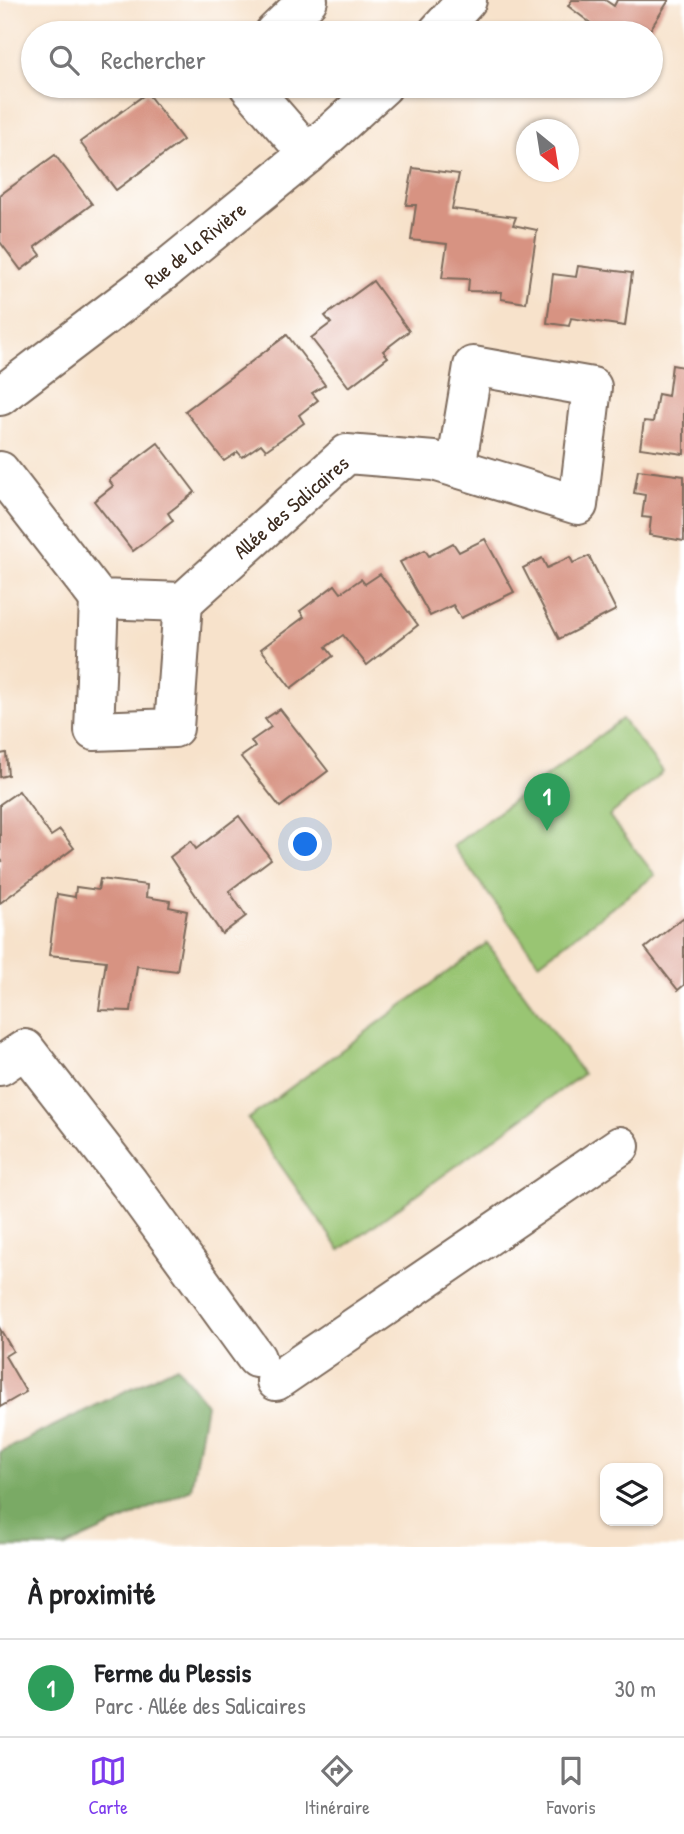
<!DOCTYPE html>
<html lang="fr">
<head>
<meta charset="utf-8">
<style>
	body { margin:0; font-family:"Patrick Hand",sans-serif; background:#f2f2f2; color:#202124 }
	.controls { position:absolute; right:21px; bottom:21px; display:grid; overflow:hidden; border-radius:14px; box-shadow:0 2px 5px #0004 }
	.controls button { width:63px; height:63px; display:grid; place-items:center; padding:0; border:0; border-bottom:2px solid #e0e0e0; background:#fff; color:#202124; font:35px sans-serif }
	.compass { position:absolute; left:516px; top:119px; width:63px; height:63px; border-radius:50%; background:#fff; box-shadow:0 2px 5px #0004; rotate:150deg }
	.you { position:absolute; left:306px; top:845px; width:24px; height:24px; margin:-18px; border:5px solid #fff; border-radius:50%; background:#1a73e8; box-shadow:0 0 0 10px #1a73e833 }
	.badge { display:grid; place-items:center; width:46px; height:46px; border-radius:50%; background:#7c3aed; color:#fff; font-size:23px; font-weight:700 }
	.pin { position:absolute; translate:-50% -58px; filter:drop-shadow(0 2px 4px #0008) }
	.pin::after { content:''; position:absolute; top:37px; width:24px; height:21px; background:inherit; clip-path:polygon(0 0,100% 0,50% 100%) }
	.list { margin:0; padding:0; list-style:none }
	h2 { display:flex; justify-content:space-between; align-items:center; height:91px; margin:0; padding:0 28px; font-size:30px }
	h2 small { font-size:23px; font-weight:400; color:#757577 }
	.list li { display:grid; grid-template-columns:46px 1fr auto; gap:21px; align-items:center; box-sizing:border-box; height:98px; padding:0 28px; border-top:2px solid #e0e0e0 }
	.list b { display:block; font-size:26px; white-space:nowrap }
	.list p { margin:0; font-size:23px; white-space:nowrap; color:#757577 }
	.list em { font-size:23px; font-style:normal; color:#757577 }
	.icon { flex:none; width:38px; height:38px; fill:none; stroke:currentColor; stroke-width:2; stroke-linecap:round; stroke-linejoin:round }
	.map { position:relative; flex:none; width:684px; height:1547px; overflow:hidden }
	.search { position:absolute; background:#fff; box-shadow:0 2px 5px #0004; left:21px; right:21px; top:21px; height:77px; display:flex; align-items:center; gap:18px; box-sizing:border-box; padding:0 24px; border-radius:38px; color:#757577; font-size:26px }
	.sheet { height:189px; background:#fff }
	nav { display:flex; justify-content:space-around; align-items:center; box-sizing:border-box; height:98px; border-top:2px solid #e0e0e0; background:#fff; font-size:19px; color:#757577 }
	nav a { display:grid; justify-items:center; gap:4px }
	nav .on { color:#7c3aed }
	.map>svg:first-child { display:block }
	.green { fill:#99c573; stroke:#6a7848; stroke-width:2 }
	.forest { fill:#7aaa65; stroke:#5a6a42; stroke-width:2 }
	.building { fill:#d79382 }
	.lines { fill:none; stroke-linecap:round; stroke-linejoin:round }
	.minor-casing { stroke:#7d6a5b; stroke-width:42 }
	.minor { stroke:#fff; stroke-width:38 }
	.labels { text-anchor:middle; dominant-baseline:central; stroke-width:5; stroke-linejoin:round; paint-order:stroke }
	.street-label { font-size:21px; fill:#3b2a1e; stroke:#fff }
</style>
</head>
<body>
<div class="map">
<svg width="684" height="1547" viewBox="0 0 684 1547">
	<rect width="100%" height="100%" fill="#fff"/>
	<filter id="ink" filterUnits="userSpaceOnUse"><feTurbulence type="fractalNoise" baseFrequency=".0143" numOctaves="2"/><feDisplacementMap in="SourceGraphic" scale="14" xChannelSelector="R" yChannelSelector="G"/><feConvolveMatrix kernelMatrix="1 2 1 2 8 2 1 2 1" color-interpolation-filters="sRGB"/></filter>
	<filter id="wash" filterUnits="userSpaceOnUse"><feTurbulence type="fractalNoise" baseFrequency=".00686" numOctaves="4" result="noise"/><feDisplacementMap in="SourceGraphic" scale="28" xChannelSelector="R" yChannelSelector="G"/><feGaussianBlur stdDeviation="1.57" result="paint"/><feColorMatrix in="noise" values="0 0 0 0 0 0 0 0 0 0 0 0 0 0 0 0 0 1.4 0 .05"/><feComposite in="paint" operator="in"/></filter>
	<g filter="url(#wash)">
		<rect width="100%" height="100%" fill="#f7e2cb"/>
		<!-- green -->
		<g class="green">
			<path d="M 622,719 L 663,772 L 609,816 L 655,875 L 539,963 L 453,846 Z"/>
			<path d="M 487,943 L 583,1074 L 340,1250 L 248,1119 Z"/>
		</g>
		<!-- forest -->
		<path class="forest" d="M 177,1366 L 206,1404 L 191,1489 L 65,1547 L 0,1547 L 0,1452 Z"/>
		<g id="blocks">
			<!-- building -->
			<g class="building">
				<path d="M 572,0 L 605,0 L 614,6 L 617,0 L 669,0 L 648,33 L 594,33 L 597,28 L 568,6 Z"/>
				<path d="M 147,93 L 183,140 L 116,190 L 80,142 Z"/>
				<path d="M 55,155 L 92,204 L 35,247 L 41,255 L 21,270 L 0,242 L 0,195 Z"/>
				<path d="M 413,168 L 459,174 L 452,209 L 516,217 L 513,225 L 537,230 L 526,303 L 501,299 L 502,292 L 468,291 L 469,279 L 442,278 L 447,244 L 411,240 L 416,205 L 406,205 Z"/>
				<path d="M 578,266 L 632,273 L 625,326 L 571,318 L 569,326 L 547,323 L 553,274 L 576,277 Z"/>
				<path d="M 373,281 L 409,331 L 383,351 L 388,357 L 349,387 L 311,338 L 331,323 L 325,316 Z"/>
				<path d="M 287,335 L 325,385 L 312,393 L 318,400 L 299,415 L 304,423 L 266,450 L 261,444 L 242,457 L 238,452 L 224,461 L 185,411 Z"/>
				<path d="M 672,365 L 684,367 L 684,454 L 640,448 L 644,421 L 653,422 L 658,394 L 668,396 Z"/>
				<path d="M 158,443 L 195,492 L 168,513 L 173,521 L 133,551 L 94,501 L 113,486 L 109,480 Z"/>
				<path d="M 638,470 L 684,476 L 684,541 L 649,535 L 651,518 L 642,517 L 645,495 L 634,493 Z"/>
				<path d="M 485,539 L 514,592 L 461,618 L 453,605 L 430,616 L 400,562 L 425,550 L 429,556 L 453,543 L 459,552 Z"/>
				<path d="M 589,556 L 616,610 L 559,639 L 523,568 L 542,558 L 547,568 L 570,557 L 573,563 Z"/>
				<path d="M 380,574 L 418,625 L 367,665 L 343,635 L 326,647 L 333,656 L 291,688 L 261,649 L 304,617 L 300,611 L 335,585 L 341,593 L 361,579 L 365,584 Z"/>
				<path d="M 280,709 L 328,771 L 280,807 L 241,757 L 255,747 L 251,741 L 271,727 L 265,719 Z"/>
				<path d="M 6,753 L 8,775 L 0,777 L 0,754 Z"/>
				<path d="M 19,791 L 51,836 L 60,830 L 74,848 L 0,903 L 0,862 L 2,861 L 0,859 L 0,804 Z"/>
				<path d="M 239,816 L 271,859 L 229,891 L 246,916 L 222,934 L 170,857 L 191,841 L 196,849 Z"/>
				<path d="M 100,879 L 147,885 L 146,897 L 170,901 L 169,907 L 187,911 L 177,971 L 137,966 L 131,1011 L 99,1010 L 106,961 L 49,955 L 57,894 L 75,897 L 76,887 L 98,890 Z"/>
				<path d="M 684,917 L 684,985 L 678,990 L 645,948 Z"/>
				<path d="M 0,1329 L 13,1351 L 5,1356 L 26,1392 L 0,1407 Z"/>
			</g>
		</g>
	</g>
	<g filter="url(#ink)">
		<use href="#blocks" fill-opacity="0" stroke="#7d6a5b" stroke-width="2"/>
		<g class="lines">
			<!-- minor casing -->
			<g class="minor-casing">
				<g id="minor">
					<path d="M 274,33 L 308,0"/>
					<path d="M 437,33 L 467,0"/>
					<path d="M 249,86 L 308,154"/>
					<path d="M 0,396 L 164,271 L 308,154 L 383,86"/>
					<path d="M 0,471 L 99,599 L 183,602 L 347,454 L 434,461 L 578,505 L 592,387 L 473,366 L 456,468"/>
					<path d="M 99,599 L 94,731 L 174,728 L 183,602"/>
					<path d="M 0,1066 L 25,1049 L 129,1183 L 256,1358"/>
					<path d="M 276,1381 L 620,1146"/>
				</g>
			</g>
			<!-- minor -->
			<use href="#minor" class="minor"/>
		</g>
	</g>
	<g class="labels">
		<!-- street labels -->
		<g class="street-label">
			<text transform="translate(195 245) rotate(-39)">Rue de la Rivière</text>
			<text transform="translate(291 507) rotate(-41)">Allée des Salicaires</text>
		</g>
	</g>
</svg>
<div class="controls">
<button><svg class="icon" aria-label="layers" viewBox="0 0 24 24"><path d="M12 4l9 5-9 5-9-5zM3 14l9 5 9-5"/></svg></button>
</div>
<svg class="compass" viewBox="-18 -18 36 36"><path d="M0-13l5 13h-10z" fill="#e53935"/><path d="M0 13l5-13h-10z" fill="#757577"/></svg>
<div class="you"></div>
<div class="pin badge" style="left:547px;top:831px;background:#2e9e5b">1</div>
<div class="search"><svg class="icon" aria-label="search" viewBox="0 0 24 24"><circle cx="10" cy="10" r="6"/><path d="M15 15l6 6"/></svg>Rechercher</div>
</div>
<section class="sheet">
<h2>À proximité<small></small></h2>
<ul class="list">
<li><span class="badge" style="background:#2e9e5b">1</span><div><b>Ferme du Plessis</b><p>Parc · Allée des Salicaires</p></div><em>30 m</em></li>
</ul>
</section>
<nav>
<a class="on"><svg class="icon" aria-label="map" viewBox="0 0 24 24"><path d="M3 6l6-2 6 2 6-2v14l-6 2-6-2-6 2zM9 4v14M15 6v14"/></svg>Carte</a>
<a><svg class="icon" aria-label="directions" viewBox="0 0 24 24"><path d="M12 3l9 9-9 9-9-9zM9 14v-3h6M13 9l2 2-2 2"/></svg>Itinéraire</a>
<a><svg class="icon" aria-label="saved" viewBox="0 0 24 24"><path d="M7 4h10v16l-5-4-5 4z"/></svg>Favoris</a>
</nav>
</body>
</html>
